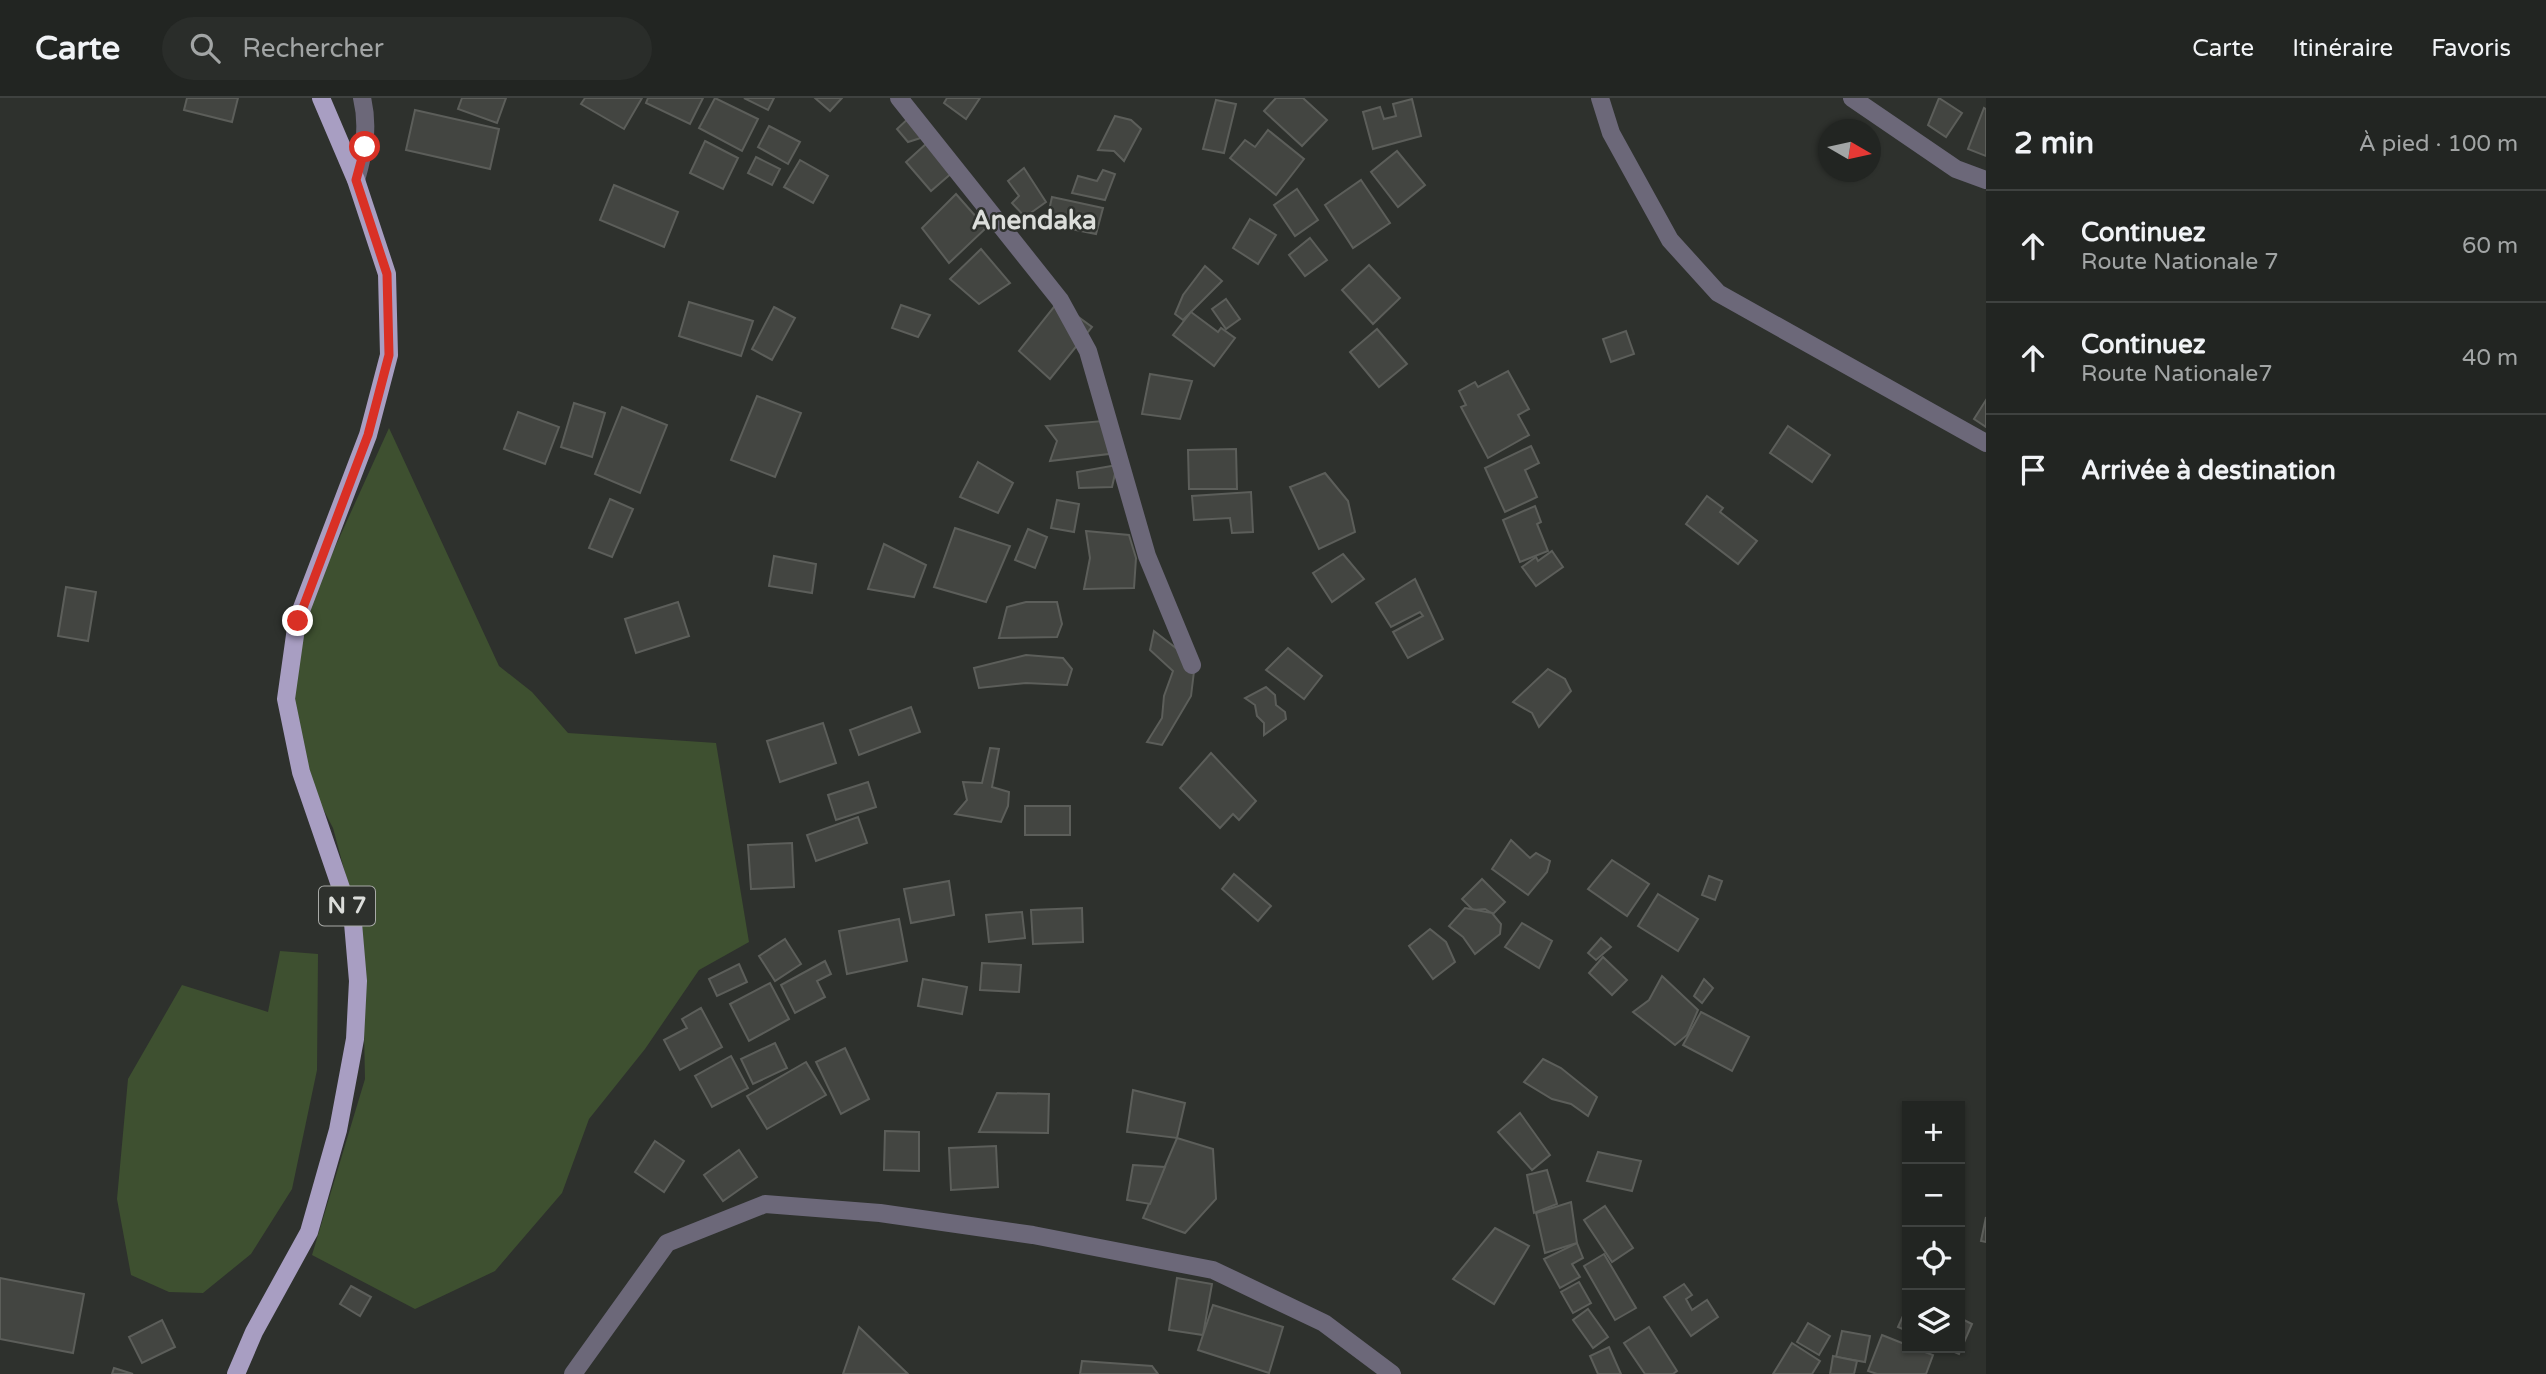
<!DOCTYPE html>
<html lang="fr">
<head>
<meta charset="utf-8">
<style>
	body { margin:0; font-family:"Varela Round",sans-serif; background:#2a2d2a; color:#f1f3f6 }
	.controls { position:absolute; right:21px; bottom:21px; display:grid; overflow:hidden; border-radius:0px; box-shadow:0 2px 5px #0004 }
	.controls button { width:63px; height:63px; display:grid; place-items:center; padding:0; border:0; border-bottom:2px solid #3f4240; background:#222522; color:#f1f3f6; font:35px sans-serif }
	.compass { position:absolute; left:1818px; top:21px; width:63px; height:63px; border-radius:50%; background:#222522; box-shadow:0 2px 5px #0004; rotate:99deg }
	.stop { position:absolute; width:21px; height:21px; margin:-16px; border:5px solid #d93025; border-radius:50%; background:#fff }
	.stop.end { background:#d93025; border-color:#fff; box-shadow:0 2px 7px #0008 }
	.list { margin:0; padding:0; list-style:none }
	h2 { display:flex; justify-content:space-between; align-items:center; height:91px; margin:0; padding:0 28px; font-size:30px }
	h2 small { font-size:23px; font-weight:400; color:#a2a5a5 }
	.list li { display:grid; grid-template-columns:46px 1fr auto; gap:21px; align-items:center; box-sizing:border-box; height:112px; padding:0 28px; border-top:2px solid #3f4240 }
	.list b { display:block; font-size:26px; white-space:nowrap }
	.list p { margin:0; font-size:23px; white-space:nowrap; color:#a2a5a5 }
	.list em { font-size:23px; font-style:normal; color:#a2a5a5 }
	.icon { flex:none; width:38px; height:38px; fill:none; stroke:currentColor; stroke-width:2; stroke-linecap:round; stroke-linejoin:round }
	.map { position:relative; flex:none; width:1986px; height:1276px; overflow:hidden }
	header { display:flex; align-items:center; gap:42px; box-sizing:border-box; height:98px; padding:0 35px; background:#222522; border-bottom:2px solid #3f4240 }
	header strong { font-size:33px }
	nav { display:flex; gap:38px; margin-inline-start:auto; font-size:24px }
	.search { width:490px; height:63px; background:#2a2d2a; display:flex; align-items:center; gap:18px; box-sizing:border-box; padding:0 24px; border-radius:38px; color:#a2a5a5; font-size:26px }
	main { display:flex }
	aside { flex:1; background:#222522 }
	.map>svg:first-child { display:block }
	.green { fill:#3e5030 }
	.building { fill:#434541; stroke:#5c5e5a; stroke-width:2 }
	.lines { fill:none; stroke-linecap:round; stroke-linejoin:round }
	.minor { stroke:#6c6879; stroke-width:18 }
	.primary { stroke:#a89ec2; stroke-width:18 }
	.route { stroke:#d93025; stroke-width:9 }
	.labels { text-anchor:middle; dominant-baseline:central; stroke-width:5; stroke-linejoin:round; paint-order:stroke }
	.shield { fill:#2e312d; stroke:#a8aaa7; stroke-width:2 }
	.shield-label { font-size:23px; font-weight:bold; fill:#dcdedb }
	.neighbourhood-label { font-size:26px; font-weight:bold; fill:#dcdedb; stroke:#2e312d }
</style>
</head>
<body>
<header>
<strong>Carte</strong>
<div class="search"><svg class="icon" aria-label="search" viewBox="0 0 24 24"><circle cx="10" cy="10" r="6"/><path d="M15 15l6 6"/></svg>Rechercher</div>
<nav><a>Carte</a><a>Itinéraire</a><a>Favoris</a></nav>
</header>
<main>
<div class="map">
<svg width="1986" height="1276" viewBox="0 0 1986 1276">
	<rect width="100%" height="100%" fill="#2e312d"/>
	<!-- green -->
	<g class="green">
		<path d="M 389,330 L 499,568 L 532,594 L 568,635 L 716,645 L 749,844 L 699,872 L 645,951 L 589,1021 L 562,1095 L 495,1173 L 415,1211 L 312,1157 L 365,981 L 362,838 L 333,730 L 297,660 L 291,573 L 308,509 Z"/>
		<path d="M 280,853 L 318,856 L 317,972 L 292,1091 L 251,1156 L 203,1195 L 169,1194 L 131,1177 L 117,1101 L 128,981 L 182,887 L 268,914 Z"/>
	</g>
	<!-- building -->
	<g class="building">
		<path d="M 187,0 L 238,0 L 232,24 L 184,12 Z"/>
		<path d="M 462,0 L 506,0 L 497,25 L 458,11 Z"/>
		<path d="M 585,0 L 642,0 L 624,31 L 581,6 Z"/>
		<path d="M 648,0 L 703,0 L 690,26 L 646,5 Z"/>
		<path d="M 715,0 L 758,21 L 742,53 L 699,30 Z"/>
		<path d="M 744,0 L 774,0 L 768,12 Z"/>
		<path d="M 815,0 L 842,0 L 830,13 Z"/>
		<path d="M 947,0 L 980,0 L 966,21 L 944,5 Z"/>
		<path d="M 1276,0 L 1303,0 L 1327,22 L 1302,48 L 1264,13 Z"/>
		<path d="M 1939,0 L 1962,15 L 1946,39 L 1928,27 Z"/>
		<path d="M 1412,1 L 1421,38 L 1373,51 L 1363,14 L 1380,9 L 1384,21 L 1396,18 L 1393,6 Z"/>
		<path d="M 1216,2 L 1236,6 L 1224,55 L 1203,51 Z"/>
		<path d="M 1984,10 L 1986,11 L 1986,58 L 1968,51 Z"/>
		<path d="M 415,12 L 499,31 L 490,71 L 406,52 Z"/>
		<path d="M 911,18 L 927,38 L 908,44 L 897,31 Z"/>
		<path d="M 1115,18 L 1131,22 L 1141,31 L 1124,63 L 1114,53 L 1098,52 Z"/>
		<path d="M 769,28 L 800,44 L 788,66 L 758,49 Z"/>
		<path d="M 1268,32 L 1304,61 L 1276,97 L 1230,60 L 1245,42 L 1255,49 Z"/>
		<path d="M 705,43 L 738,60 L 723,91 L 690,75 Z"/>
		<path d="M 927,45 L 953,74 L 931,93 L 906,64 Z"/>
		<path d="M 1397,53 L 1425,87 L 1398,109 L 1371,74 Z"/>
		<path d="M 756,59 L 780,71 L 772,87 L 748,75 Z"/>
		<path d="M 800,62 L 828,78 L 813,105 L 784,89 Z"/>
		<path d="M 1024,70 L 1046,104 L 1025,119 L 1012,105 L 1019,98 L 1008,83 Z"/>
		<path d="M 1103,72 L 1115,76 L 1105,102 L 1072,95 L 1078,78 L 1097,83 Z"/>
		<path d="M 1361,82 L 1390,125 L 1353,150 L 1325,107 Z"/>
		<path d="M 614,87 L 678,114 L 664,149 L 600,122 Z"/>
		<path d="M 1297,91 L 1318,122 L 1295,138 L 1274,107 Z"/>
		<path d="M 956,96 L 986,130 L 949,165 L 922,130 Z"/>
		<path d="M 1052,99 L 1103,110 L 1096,136 L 1046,126 Z"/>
		<path d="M 1250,121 L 1276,137 L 1258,166 L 1233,150 Z"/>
		<path d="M 1310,140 L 1327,162 L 1305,178 L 1289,157 Z"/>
		<path d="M 981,151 L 1010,185 L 979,206 L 950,181 Z"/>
		<path d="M 1369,167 L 1400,200 L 1373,226 L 1342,192 Z"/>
		<path d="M 1205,168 L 1222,183 L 1183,222 L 1175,216 L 1183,197 Z"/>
		<path d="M 1226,201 L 1240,221 L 1226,231 L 1212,211 Z"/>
		<path d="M 689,204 L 753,223 L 741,258 L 679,238 Z"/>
		<path d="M 1058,204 L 1092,229 L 1050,281 L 1019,253 Z"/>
		<path d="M 901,207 L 930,217 L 918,239 L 892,230 Z"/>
		<path d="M 774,209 L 795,220 L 772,262 L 752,251 Z"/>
		<path d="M 1191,214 L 1218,234 L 1221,230 L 1235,240 L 1214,268 L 1173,237 Z"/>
		<path d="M 1377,231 L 1407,266 L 1379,289 L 1350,254 Z"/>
		<path d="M 1626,233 L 1634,256 L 1611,264 L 1603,241 Z"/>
		<path d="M 1508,273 L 1529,311 L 1518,317 L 1529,337 L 1488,360 L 1461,309 L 1466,307 L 1459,293 L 1475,284 L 1478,289 Z"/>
		<path d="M 1150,276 L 1192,283 L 1180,321 L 1142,316 Z"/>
		<path d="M 757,298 L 801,315 L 775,379 L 731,362 Z"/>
		<path d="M 1986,302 L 1986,329 L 1974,321 Z"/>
		<path d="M 574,305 L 605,315 L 592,359 L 561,349 Z"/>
		<path d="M 622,309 L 667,327 L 640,395 L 595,376 Z"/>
		<path d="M 518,314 L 559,329 L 545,366 L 504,351 Z"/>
		<path d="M 1114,322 L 1117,355 L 1050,363 L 1057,343 L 1046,328 Z"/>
		<path d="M 1788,328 L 1830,357 L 1812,384 L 1770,355 Z"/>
		<path d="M 1531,348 L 1539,365 L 1525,372 L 1537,399 L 1505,414 L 1485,370 Z"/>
		<path d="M 1236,351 L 1237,391 L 1189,391 L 1188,352 Z"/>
		<path d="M 978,364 L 1013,385 L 998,415 L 960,399 Z"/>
		<path d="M 1117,367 L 1112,389 L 1079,390 L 1077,374 Z"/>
		<path d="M 1325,375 L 1348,403 L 1355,434 L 1319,451 L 1290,389 Z"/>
		<path d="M 1251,394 L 1253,434 L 1232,435 L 1230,420 L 1194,422 L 1192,398 Z"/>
		<path d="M 1707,398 L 1723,410 L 1720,414 L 1757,443 L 1738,466 L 1686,426 Z"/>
		<path d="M 610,401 L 633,411 L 612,459 L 589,450 Z"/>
		<path d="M 1057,402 L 1079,406 L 1074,434 L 1051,430 Z"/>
		<path d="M 1535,408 L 1541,424 L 1537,426 L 1548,453 L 1520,464 L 1503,422 Z"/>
		<path d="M 955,430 L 1010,448 L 986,504 L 934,489 Z"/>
		<path d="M 1028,431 L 1047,439 L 1035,470 L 1015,462 Z"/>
		<path d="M 1086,433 L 1129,437 L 1136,460 L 1134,490 L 1084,491 L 1090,460 Z"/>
		<path d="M 884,446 L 926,467 L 914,499 L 868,491 Z"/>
		<path d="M 1552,453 L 1563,469 L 1536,488 L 1522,469 L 1536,459 L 1538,463 Z"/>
		<path d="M 1343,456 L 1364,481 L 1332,504 L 1313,475 Z"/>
		<path d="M 774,458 L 816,466 L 812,495 L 769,488 Z"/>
		<path d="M 1415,481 L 1443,541 L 1408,560 L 1393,534 L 1423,518 L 1420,514 L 1391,529 L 1376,505 Z"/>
		<path d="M 66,489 L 96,494 L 88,543 L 58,538 Z"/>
		<path d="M 678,504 L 689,538 L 636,555 L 625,521 Z"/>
		<path d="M 1026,504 L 1057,504 L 1062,526 L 1057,539 L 999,540 L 1007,509 Z"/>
		<path d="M 1154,533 L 1195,565 L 1191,598 L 1162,647 L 1147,644 L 1162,620 L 1164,598 L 1173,573 L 1150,552 Z"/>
		<path d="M 1288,550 L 1322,578 L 1304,601 L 1266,572 Z"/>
		<path d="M 1026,557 L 1063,560 L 1072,571 L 1067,587 L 1026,585 L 979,590 L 974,570 Z"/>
		<path d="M 1548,571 L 1565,581 L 1571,593 L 1539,629 L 1532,615 L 1513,604 Z"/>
		<path d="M 1266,589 L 1275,597 L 1276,607 L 1285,614 L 1286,621 L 1264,637 L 1264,625 L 1257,618 L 1255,607 L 1245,600 Z"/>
		<path d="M 911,609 L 920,634 L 859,657 L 850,632 Z"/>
		<path d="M 823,625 L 836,665 L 780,684 L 767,643 Z"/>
		<path d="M 990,650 L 999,651 L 992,689 L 1009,694 L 1008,708 L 1001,724 L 955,716 L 967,702 L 963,684 L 982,685 Z"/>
		<path d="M 1211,655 L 1256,703 L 1239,722 L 1233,716 L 1220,730 L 1180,690 Z"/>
		<path d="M 868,684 L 876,709 L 836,722 L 828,697 Z"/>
		<rect x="1025" y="708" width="45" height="29"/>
		<path d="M 858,719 L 867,745 L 816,763 L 807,737 Z"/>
		<path d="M 1511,742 L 1530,760 L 1536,755 L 1550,763 L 1547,774 L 1528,797 L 1492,771 Z"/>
		<path d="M 792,745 L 794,789 L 751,791 L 748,747 Z"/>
		<path d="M 1612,762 L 1649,786 L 1627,818 L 1588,791 Z"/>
		<path d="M 1234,776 L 1271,808 L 1258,823 L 1222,791 Z"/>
		<path d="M 1709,778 L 1722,783 L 1715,802 L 1702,797 Z"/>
		<path d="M 1482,781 L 1505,804 L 1493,816 L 1485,811 L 1473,812 L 1462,801 Z"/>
		<path d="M 949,783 L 954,817 L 911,825 L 904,791 Z"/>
		<path d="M 1658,796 L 1698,821 L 1678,853 L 1638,828 Z"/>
		<path d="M 1082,810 L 1083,844 L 1033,846 L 1031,812 Z"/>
		<path d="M 1465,810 L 1492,815 L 1501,826 L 1500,836 L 1475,856 L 1463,839 L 1449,828 Z"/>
		<path d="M 1022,814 L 1025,840 L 989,844 L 986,817 Z"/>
		<path d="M 899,821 L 907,863 L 847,876 L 839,833 Z"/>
		<path d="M 1522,825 L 1552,843 L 1539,870 L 1505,849 Z"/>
		<path d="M 1430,831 L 1446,844 L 1455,864 L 1433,881 L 1409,848 Z"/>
		<path d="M 1601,840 L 1611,849 L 1596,862 L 1588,855 Z"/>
		<path d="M 785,841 L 801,866 L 775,883 L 759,858 Z"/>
		<path d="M 1603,859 L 1627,882 L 1612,897 L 1589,875 Z"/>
		<path d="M 825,863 L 831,876 L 817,883 L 825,899 L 795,915 L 781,887 Z"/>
		<path d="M 982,865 L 1021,867 L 1019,894 L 980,892 Z"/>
		<path d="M 739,866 L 747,884 L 717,898 L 709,881 Z"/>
		<path d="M 1662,878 L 1698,912 L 1687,937 L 1675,947 L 1633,914 L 1649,902 Z"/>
		<path d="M 923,881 L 967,889 L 962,916 L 918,908 Z"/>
		<path d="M 1704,881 L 1713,890 L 1702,905 L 1694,898 Z"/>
		<path d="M 770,885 L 789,921 L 749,943 L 730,906 Z"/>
		<path d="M 701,910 L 722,949 L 680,972 L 664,942 L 687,930 L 682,921 Z"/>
		<path d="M 1701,914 L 1749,939 L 1732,973 L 1683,947 Z"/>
		<path d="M 775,945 L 787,970 L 753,986 L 741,961 Z"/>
		<path d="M 845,950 L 869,1001 L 841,1016 L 816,964 Z"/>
		<path d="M 731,958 L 748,990 L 712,1009 L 695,978 Z"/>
		<path d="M 1543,961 L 1561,970 L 1597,999 L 1588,1018 L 1571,1006 L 1552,1001 L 1524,984 Z"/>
		<path d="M 806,964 L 826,997 L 767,1031 L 747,998 Z"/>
		<path d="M 1133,992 L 1185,1005 L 1177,1040 L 1127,1034 Z"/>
		<path d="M 997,995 L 1049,996 L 1048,1035 L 979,1034 Z"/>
		<path d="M 1520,1015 L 1550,1057 L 1532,1072 L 1498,1034 Z"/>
		<path d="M 885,1033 L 919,1034 L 919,1073 L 884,1072 Z"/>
		<path d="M 1177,1040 L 1213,1051 L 1216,1101 L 1185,1135 L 1143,1120 Z"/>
		<path d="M 655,1043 L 684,1063 L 664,1094 L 635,1074 Z"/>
		<path d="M 996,1048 L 998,1089 L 951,1092 L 949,1050 Z"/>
		<path d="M 739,1052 L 757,1079 L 723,1103 L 704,1077 Z"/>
		<path d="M 1598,1054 L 1641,1063 L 1632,1093 L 1587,1083 Z"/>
		<path d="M 1133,1067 L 1165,1069 L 1150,1106 L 1127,1102 Z"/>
		<path d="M 1547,1072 L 1557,1106 L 1534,1115 L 1527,1077 Z"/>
		<path d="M 1571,1104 L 1577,1145 L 1545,1155 L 1536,1115 Z"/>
		<path d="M 1605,1108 L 1633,1150 L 1612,1164 L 1584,1122 Z"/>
		<path d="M 1986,1119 L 1986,1144 L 1981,1143 Z"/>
		<path d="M 1495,1130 L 1529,1148 L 1494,1206 L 1453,1181 Z"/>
		<path d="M 1577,1145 L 1583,1160 L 1572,1166 L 1580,1179 L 1560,1190 L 1544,1161 Z"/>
		<path d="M 1604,1156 L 1636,1210 L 1615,1222 L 1584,1168 Z"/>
		<path d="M 0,1180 L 84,1196 L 73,1255 L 0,1241 Z"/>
		<path d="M 1177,1180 L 1212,1186 L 1203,1237 L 1169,1232 Z"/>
		<path d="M 1579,1184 L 1591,1205 L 1573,1215 L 1561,1194 Z"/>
		<path d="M 1684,1186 L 1692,1197 L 1686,1201 L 1692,1212 L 1707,1202 L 1718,1219 L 1691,1238 L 1664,1199 Z"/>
		<path d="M 351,1188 L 371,1199 L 360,1218 L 340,1206 Z"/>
		<path d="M 1213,1207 L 1283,1229 L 1269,1275 L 1198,1252 Z"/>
		<path d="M 1907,1209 L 1907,1233 L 1898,1229 Z"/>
		<path d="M 1588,1211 L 1608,1239 L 1593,1250 L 1573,1222 Z"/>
		<path d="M 1960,1220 L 1972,1226 L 1959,1256 L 1945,1250 L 1960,1250 Z"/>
		<path d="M 162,1222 L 175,1249 L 142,1265 L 129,1239 Z"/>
		<path d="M 1808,1225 L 1830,1238 L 1819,1257 L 1797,1244 Z"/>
		<path d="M 859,1229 L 908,1276 L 843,1276 Z"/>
		<path d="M 1649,1229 L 1677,1273 L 1673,1276 L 1645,1276 L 1624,1245 Z"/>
		<path d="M 1842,1233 L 1870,1238 L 1865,1264 L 1836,1259 Z"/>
		<path d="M 1882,1237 L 1907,1247 L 1907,1250 L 1914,1250 L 1933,1257 L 1926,1276 L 1877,1276 L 1868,1273 Z"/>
		<path d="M 1792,1245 L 1820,1263 L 1812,1276 L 1773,1276 Z"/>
		<path d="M 1609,1249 L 1621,1276 L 1598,1276 L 1590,1258 Z"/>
		<path d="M 1833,1258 L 1857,1263 L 1854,1276 L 1830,1276 Z"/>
		<path d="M 1082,1263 L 1152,1268 L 1158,1276 L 1080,1276 Z"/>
		<path d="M 114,1270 L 133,1276 L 112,1276 Z"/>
	</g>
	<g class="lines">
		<!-- minor -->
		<g class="minor">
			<path d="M 899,0 L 1060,202 L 1088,253 L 1147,458 L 1192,567"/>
			<path d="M 1600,0 L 1611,35 L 1670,142 L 1718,195 L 1986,345"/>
			<path d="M 1852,0 L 1956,71 L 1986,82"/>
			<path d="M 356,82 C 364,54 369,29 362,0"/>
			<path d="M 573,1276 L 667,1145 L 765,1106 L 880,1115 L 1033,1137 L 1213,1172 L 1324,1225 L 1392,1276"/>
		</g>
		<!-- primary -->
		<path class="primary" d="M 236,1276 L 254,1234 L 309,1134 L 338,1032 L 355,941 L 358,883 L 353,825 L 301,674 L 286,601 L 297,523 L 368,337 L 389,257 L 387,176 L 356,82 L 321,0"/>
	</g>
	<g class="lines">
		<!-- route -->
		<path class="route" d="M 298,523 L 368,337 L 389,257 L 387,176 L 356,82 L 365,49"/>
	</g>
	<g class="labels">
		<!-- shield labels -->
		<rect class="shield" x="319" y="788.5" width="56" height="39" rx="5"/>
		<g class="shield-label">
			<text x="347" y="808">N 7</text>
		</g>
		<!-- neighbourhood labels -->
		<g class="neighbourhood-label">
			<text x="1034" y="122">Anendaka</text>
		</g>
	</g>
</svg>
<div class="controls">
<button>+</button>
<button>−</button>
<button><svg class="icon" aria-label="locate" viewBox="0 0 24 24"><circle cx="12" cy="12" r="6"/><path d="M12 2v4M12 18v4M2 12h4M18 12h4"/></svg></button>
<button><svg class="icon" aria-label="layers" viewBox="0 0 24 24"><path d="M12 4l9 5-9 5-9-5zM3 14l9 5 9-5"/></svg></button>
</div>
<svg class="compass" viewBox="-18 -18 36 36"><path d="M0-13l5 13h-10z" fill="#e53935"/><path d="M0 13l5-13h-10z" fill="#a2a5a5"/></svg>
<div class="stop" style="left:365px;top:49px"></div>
<div class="stop end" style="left:298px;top:523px"></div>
</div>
<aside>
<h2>2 min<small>À pied · 100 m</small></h2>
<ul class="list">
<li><svg class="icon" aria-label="ahead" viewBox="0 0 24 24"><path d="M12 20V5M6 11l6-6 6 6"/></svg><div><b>Continuez</b><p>Route Nationale 7</p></div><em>60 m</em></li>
<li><svg class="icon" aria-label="ahead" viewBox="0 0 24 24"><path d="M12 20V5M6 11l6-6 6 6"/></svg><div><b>Continuez</b><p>Route Nationale7</p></div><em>40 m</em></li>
<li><svg class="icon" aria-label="arrive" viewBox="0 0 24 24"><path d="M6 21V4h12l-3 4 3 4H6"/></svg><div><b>Arrivée à destination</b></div></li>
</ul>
</aside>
</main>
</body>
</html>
